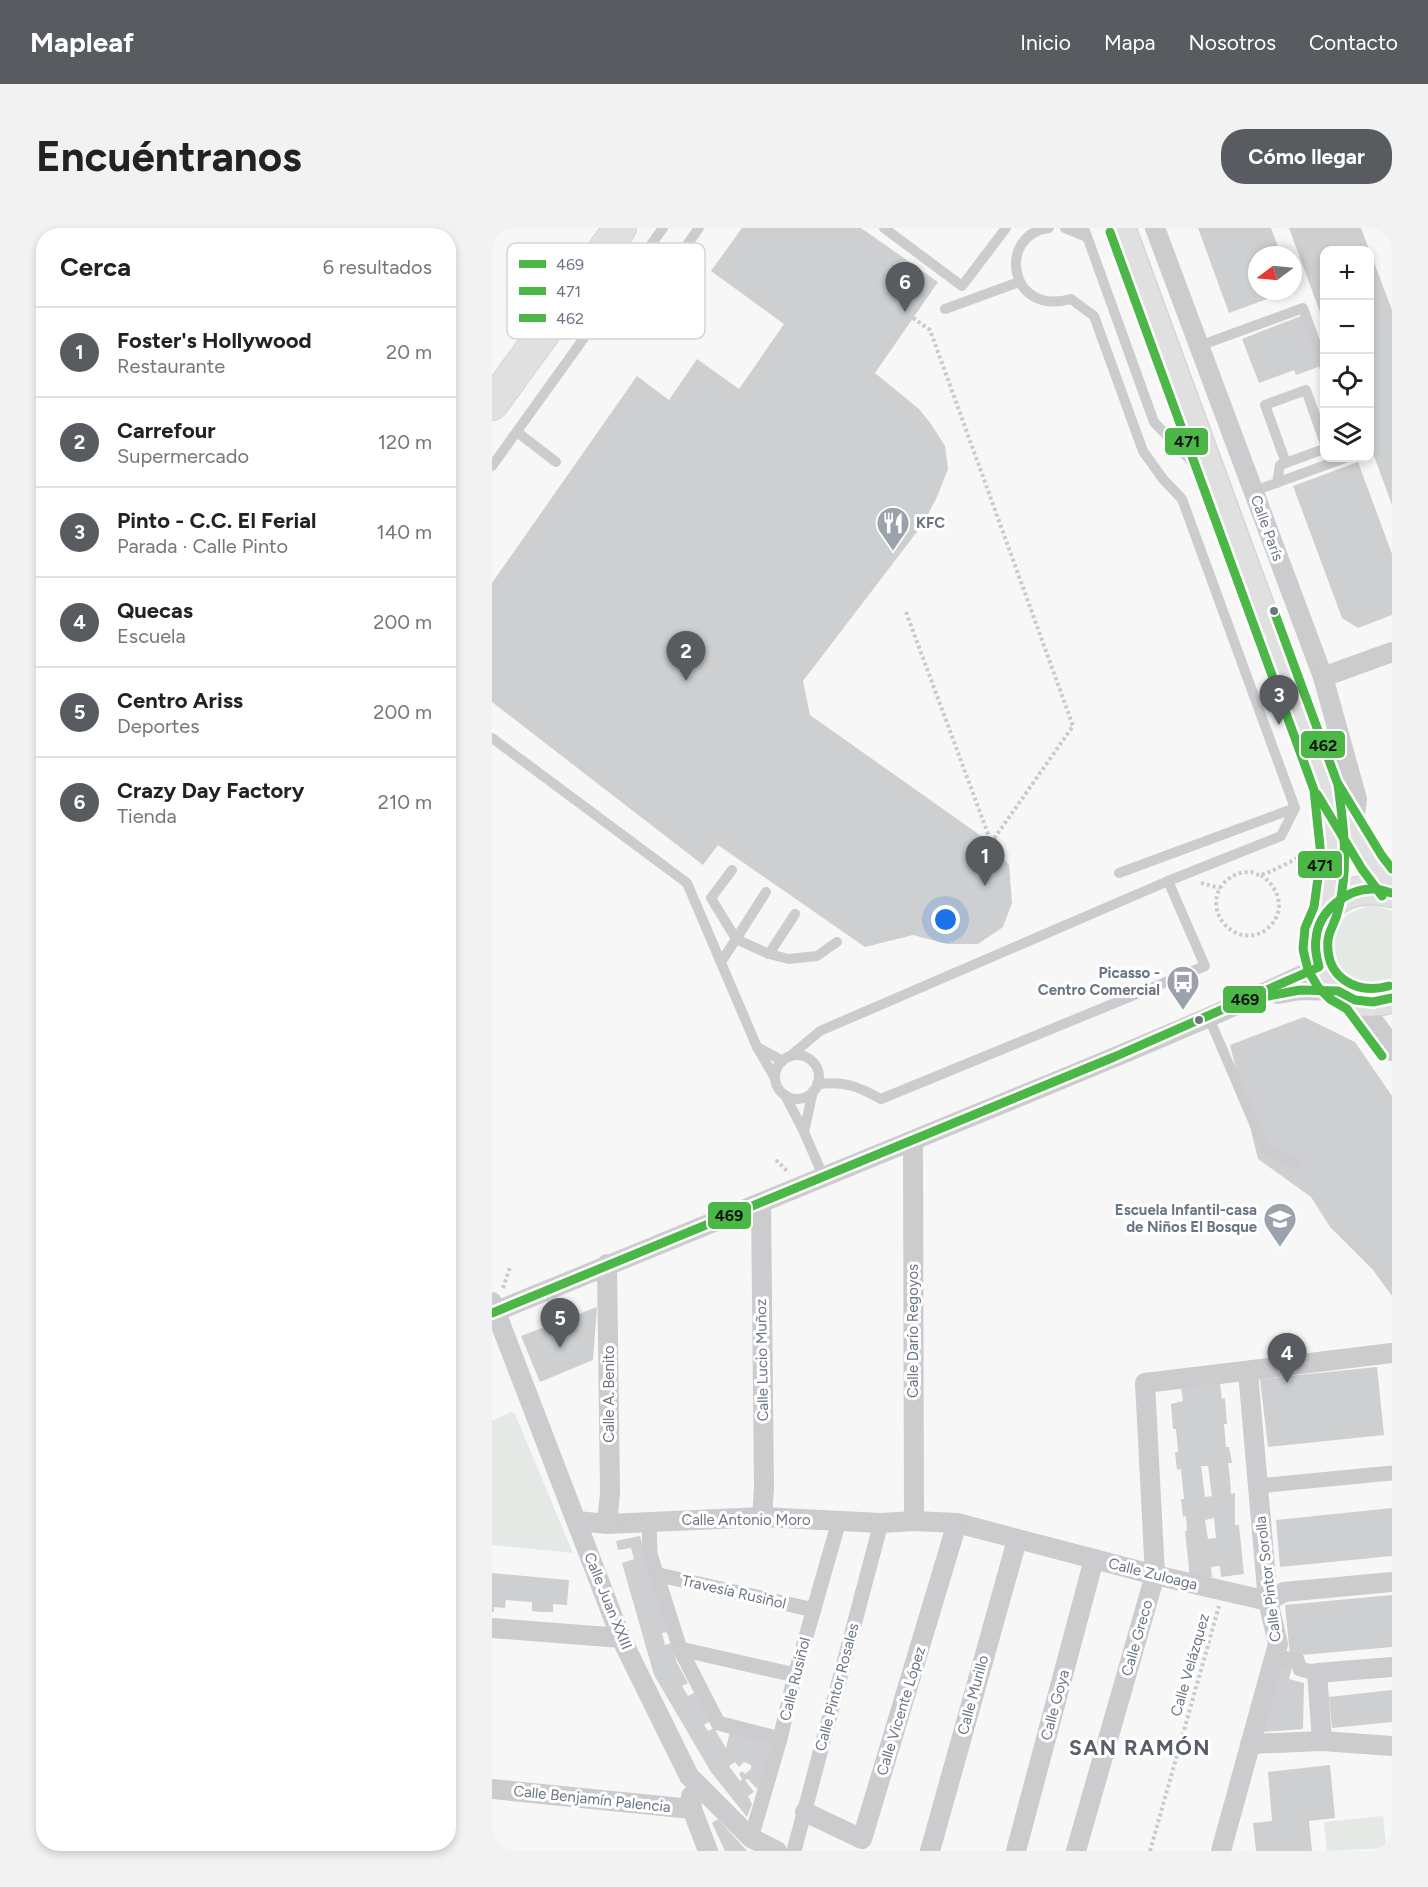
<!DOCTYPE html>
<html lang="es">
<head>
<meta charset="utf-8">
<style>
	body { margin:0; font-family:Figtree,sans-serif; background:#f2f2f2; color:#222 }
	.controls { position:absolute; right:18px; top:18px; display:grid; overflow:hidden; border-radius:12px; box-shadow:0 3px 9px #0003 }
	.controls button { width:54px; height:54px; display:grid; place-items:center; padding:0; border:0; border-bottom:2px solid #e0e0e0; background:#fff; color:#222; font:30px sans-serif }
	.compass { position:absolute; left:756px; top:18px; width:54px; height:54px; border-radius:50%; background:#fff; box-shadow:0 3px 9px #0003; rotate:254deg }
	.you { position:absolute; left:454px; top:692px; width:21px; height:21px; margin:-15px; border:4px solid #fff; border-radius:50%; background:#1a73e8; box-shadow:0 0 0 9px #1a73e833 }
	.badge { display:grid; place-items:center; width:39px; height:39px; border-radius:50%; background:#585c60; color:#fff; font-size:20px; font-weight:700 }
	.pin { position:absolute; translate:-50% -50px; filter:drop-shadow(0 2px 3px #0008) }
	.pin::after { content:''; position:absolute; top:32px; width:21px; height:18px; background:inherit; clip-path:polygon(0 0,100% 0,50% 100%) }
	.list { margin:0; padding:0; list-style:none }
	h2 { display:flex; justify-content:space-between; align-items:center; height:78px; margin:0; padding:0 24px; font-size:26px }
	h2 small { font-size:20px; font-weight:400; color:#767676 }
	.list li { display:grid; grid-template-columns:39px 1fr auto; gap:18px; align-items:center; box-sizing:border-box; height:90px; padding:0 24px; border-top:2px solid #e0e0e0 }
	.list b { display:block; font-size:22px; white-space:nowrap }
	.list p { margin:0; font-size:20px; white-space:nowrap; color:#767676 }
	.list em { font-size:20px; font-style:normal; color:#767676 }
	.icon { flex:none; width:33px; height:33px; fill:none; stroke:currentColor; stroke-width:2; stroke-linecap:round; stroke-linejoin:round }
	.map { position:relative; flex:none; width:900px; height:1623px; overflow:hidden; border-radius:24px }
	header { display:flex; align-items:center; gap:36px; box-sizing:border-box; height:84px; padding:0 30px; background:#585c60; color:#fff }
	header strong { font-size:28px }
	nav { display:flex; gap:33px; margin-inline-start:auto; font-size:21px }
	.intro { display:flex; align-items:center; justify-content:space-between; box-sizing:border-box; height:144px; padding:0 36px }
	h1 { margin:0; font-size:42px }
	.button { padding:15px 27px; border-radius:24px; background:#585c60; color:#fff; font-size:21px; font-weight:700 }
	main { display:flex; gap:36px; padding:0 36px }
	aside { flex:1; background:#fff; border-radius:24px; box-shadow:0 3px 9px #0003 }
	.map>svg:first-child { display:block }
	.green { fill:#e5e9e5 }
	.building { fill:#cecfd0; fill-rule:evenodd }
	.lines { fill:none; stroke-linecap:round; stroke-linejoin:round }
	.secondary-casing { stroke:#d4d5d5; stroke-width:31 }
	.primary-casing { stroke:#d3d4d5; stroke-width:34 }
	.path { stroke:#c9cacb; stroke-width:4; stroke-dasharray:3 3; stroke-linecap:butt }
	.service { stroke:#ccccce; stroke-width:10 }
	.pedestrian { stroke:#ccccce; stroke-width:15 }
	.minor { stroke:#ccccce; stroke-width:20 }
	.tertiary { stroke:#ccccce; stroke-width:24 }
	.secondary { stroke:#e0e0e1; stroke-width:28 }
	.primary { stroke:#e0e0e1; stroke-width:32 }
	.bus-1-casing { stroke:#fff; stroke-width:14 }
	.bus-2-casing { stroke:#fff; stroke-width:14 }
	.bus-3-casing { stroke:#fff; stroke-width:14 }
	.bus-1 { stroke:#4ab747; stroke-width:9 }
	.bus-2 { stroke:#4ab747; stroke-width:9 }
	.bus-3 { stroke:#4ab747; stroke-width:9 }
	.bus-dot { fill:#6a7584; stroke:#fff; stroke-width:2 }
	.labels { text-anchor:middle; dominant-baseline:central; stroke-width:6; stroke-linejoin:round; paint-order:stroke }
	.poi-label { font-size:15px; font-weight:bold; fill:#6a7584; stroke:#fff; text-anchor:end }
	.street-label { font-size:15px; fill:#6a7584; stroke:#fff }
	.district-label { font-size:21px; font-weight:bold; letter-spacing:1.5px; fill:#585f6a; stroke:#fff }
	.key { fill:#fff; stroke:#d2d6da; stroke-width:1.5 }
	.key-label { font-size:16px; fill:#6a7584 }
	.line-badge { stroke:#fff; stroke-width:2 }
	.pale-badge-label { font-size:16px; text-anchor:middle; font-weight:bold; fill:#111 }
</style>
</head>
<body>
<header>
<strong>Mapleaf</strong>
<nav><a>Inicio</a><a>Mapa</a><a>Nosotros</a><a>Contacto</a></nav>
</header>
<div class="intro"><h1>Encuéntranos</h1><a class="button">Cómo llegar</a></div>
<main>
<aside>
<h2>Cerca<small>6 resultados</small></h2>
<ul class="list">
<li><span class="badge">1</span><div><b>Foster's Hollywood</b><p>Restaurante</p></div><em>20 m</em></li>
<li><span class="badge">2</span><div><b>Carrefour</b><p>Supermercado</p></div><em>120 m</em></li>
<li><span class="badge">3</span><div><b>Pinto - C.C. El Ferial</b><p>Parada · Calle Pinto</p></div><em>140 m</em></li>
<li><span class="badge">4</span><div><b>Quecas</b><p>Escuela</p></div><em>200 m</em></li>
<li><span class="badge">5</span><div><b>Centro Ariss</b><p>Deportes</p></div><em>200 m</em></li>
<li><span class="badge">6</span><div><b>Crazy Day Factory</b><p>Tienda</p></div><em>210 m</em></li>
</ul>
</aside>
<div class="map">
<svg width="900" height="1623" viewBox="0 0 900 1623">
	<rect width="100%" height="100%" fill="#f7f7f7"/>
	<!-- green -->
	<g class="green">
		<path d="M 874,678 L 885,678 L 900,683 L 900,757 L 875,762 L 855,754 L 841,736 L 838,715 L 847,695 L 854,687 Z"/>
		<path d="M 19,1184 L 23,1186 L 81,1325 L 0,1317 L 0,1193 Z"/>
		<path d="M 891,1588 L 894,1620 L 835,1623 L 832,1594 Z"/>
	</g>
	<!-- building -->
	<g class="building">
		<path d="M 250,0 L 369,0 L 446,54 L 383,145 L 427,181 L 439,196 L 453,218 L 456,241 L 445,269 L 431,296 L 311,453 L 318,487 L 499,615 L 517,637 L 520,675 L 511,699 L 486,716 L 455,716 L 421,707 L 373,719 L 226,617 L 211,637 L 0,474 L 0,355 L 145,148 L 177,172 L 205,131 L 247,161 L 292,96 L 219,43 Z"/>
		<path d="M 706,0 L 779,0 L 789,27 L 765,27 L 765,63 L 797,63 L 737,85 Z"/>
		<path d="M 797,0 L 869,0 L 900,82 L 900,277 L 878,217 L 878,22 L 832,22 L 832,95 Z"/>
		<path d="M 809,88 L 829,138 L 804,147 L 802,142 L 767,155 L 750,111 Z"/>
		<path d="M 866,234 L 900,326 L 900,387 L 866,400 L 850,390 L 801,258 Z"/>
		<path d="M 812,789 L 863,814 L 900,868 L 900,1068 L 881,1042 L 838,999 L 819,969 L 766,931 L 738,817 Z"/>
		<path d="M 105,1079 L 101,1132 L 48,1154 L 29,1108 Z"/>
		<path d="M 885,1139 L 892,1207 L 776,1219 L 768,1151 Z"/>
		<path d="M 728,1156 L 730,1171 L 733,1170 L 735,1196 L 732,1196 L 734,1219 L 737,1219 L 740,1235 L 736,1235 L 738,1251 L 739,1266 L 743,1265 L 743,1297 L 747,1297 L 752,1346 L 729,1349 L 728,1338 L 719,1339 L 720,1349 L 698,1351 L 693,1303 L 695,1303 L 694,1288 L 691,1289 L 689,1271 L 692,1271 L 689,1241 L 685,1242 L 683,1224 L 686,1224 L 684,1201 L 681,1201 L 679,1176 L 691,1173 L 689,1160 ZM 709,1238 L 716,1238 L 720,1268 L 713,1269 ZM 722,1290 L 724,1310 L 716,1311 L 713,1292 Z"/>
		<path d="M 900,1280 L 900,1328 L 788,1339 L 784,1292 Z"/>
		<path d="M 148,1308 L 176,1404 L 170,1405 L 173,1417 L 179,1415 L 185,1435 L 196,1455 L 190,1458 L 196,1468 L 202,1465 L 218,1493 L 212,1497 L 216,1503 L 222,1500 L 234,1520 L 238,1504 L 279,1515 L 273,1540 L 265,1561 L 256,1551 L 253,1552 L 262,1564 L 256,1568 L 260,1576 L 255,1589 L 219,1544 L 162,1447 L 130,1335 L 142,1331 L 139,1320 L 126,1322 L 124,1313 ZM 243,1534 L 247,1539 L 252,1534 L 259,1537 L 259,1541 L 253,1546 L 250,1543 L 247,1546 L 250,1551 L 248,1553 L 237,1538 Z"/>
		<path d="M 0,1345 L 77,1352 L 75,1377 L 61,1376 L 61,1384 L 49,1384 L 40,1383 L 40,1374 L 14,1372 L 13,1380 L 2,1379 L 2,1384 L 0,1384 Z"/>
		<path d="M 900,1367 L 900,1419 L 798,1428 L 793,1377 Z"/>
		<path d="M 791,1433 L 801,1435 L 797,1451 L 812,1455 L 811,1501 L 770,1504 Z"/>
		<path d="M 900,1462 L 900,1494 L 840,1500 L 837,1469 Z"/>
		<path d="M 838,1537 L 843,1590 L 817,1593 L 820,1623 L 764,1623 L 761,1595 L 780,1593 L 776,1544 Z"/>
		<path d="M 226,1591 L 255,1623 L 233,1623 L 220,1595 Z"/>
	</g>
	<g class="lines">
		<!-- secondary casing -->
		<g class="secondary-casing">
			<g id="secondary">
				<path d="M 629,0 L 834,559 L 880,635 L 900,661"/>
				<path d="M 900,665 C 792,640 807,801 900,770"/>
				<path d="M 834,683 L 841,628 L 836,569"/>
			</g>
		</g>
		<!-- primary casing -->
		<g class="primary-casing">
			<path id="primary" d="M 0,176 L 128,0"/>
		</g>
		<!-- path -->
		<g class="path">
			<path d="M 421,90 L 438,102 L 581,498 L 499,615"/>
			<path d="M 414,384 L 499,614"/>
			<path d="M 769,647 C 786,659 794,680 779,697 C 754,725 711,692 728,660 C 734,650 747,643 759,644 C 762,645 765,647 768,647 C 777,646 809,628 818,623"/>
			<path d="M 709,655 L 728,660"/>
			<path d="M 284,932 L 297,945"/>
			<path d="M 11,1060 L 18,1039"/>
			<path d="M 658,1623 L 727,1378"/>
		</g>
		<!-- service -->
		<g class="service">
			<path d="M 392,0 L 470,58 L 514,0"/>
			<path d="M 557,0 C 505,6 516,89 579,71 L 602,88 L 651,223 L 671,251 L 690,271 L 803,580 L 789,608 L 676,653"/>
			<path d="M 573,0 L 595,9"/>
			<path d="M 592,0 L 662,194 L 708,242"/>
			<path d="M 144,38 L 168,54 L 207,0"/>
			<path d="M 453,81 L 527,54"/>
			<path d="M 707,118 L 811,80 L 832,138"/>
			<path d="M 25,204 L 64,234"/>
			<path d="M 794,235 L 773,177 L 814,162 L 832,213"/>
			<path d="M 0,238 L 171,0"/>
			<path d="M 785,255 L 788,237 L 832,221"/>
			<path d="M 762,263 L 853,230"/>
			<path d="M 0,510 L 195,655 L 265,819 L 283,850"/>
			<path d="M 240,642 L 219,670 L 244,711 L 274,664"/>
			<path d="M 627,645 L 803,580"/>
			<path d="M 277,726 L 303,686"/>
			<path d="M 229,734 L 244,711 L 277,726 L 297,731 L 325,728 L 345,714"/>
			<path d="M 717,790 L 773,921 L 805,936"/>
			<path d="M 265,819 L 291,833"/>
			<circle cx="305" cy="849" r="22"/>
			<path d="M 297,829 L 328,803 L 676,653 L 713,738 L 389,871 C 365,858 353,853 325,856"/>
			<path d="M 293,867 L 312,904 L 332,950"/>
			<path d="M 312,904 L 321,863"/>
		</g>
		<!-- pedestrian -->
		<g class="pedestrian">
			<path d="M 766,1258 L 900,1245"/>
			<path d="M 157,1293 L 158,1326 L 188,1421 L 226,1495 L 288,1511"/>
			<path d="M 163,1346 L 322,1382"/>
			<path d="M 188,1421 L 303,1447"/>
			<path d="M 782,1429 L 805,1432 L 808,1441 L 825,1445"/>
			<path d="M 259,1610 L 288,1511 L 303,1447 L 347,1293"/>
			<path d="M 302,1623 L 389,1295"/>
		</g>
		<!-- minor -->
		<g class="minor">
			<path d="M 663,0 L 831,449 L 865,571 L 861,605"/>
			<path d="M 831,449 L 900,424"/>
			<path d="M 786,766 L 808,762 L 846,763"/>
			<path d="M 421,913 L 422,1293"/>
			<path d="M 269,976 L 272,1260 L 270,1289"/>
			<path d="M 0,1074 L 129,1410 L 197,1548 L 259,1610 L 285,1623"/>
			<path d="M 0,1085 C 184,1008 369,935 553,858 C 645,820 737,782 827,739"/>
			<path d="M 85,1293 L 115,1296 L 270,1289 L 389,1295 L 422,1293 L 465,1295 L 663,1347 L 776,1373 L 792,1364 L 900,1354"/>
			<path d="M 115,1296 L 118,1265 L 115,1036"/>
			<path d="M 0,1400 L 129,1410"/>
			<path d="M 830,1513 L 825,1445 L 900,1439"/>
			<path d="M 758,1516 L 830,1513 L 900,1518"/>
			<path d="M 0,1561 L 200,1581"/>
			<path d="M 199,1568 L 200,1581 L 216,1623"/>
			<path d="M 313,1584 L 370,1611 L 465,1295"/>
			<path d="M 438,1623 L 525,1312"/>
			<path d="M 524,1623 L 602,1331"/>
			<path d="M 584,1623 L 663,1347 L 653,1155 L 900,1125"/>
			<path d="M 729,1623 L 786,1416 L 776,1373 L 756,1144"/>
		</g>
		<!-- tertiary -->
		<path class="tertiary" d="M 863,772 L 900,821"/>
		<!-- secondary -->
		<use href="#secondary" class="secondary"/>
		<!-- primary -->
		<use href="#primary" class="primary"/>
		<!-- bus-1 casing -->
		<g class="bus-1-casing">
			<g id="bus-1">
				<path d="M 766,770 L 808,762 L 846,763 L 863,772 L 881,774 L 900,770"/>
				<path d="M 0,1085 L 622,829 L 827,739 C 825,730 822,721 824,711 C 826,684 854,660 882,661 C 888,661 894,664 900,665"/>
			</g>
		</g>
		<!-- bus-2 casing -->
		<g class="bus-2-casing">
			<g id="bus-2">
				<path d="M 618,4 L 822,562 L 829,628 L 822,679 L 813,700 L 811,721 L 816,742 L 826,759 L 838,771 L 855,781 L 890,828"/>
				<path d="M 825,566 L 870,641 L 890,668"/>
			</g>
		</g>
		<!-- bus-3 casing -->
		<g class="bus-3-casing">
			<g id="bus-3">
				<path d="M 782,383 L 845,554 L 890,628 L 900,641"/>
				<path d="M 846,557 C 850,587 854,615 852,645 C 851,659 849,673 845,686 C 843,695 837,702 836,712 C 833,749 863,767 897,758"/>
			</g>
		</g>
		<!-- bus-1 -->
		<use href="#bus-1" class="bus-1"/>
		<!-- bus-2 -->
		<use href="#bus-2" class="bus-2"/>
		<!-- bus-3 -->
		<use href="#bus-3" class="bus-3"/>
	</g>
	<!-- icons -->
	<defs>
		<g id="restaurant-pin" transform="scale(1.725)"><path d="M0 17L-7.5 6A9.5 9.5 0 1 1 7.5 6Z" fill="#9ba2ac" stroke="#fff"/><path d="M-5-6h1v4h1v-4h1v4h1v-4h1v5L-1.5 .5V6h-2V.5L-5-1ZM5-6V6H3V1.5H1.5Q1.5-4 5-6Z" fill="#fff"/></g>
		<g id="bus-pin" transform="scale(1.725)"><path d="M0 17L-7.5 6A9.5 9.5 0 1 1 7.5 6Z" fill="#9ba2ac" stroke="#fff"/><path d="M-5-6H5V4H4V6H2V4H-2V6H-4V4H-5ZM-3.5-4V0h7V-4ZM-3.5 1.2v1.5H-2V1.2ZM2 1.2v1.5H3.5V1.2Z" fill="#fff"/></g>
		<g id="school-pin" transform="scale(1.725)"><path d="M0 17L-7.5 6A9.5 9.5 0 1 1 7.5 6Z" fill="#9ba2ac" stroke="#fff"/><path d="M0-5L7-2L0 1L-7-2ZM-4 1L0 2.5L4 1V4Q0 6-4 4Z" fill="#fff"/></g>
	</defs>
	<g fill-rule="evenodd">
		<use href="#restaurant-pin" x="401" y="295"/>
		<use href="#bus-pin" x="691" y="754"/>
		<use href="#school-pin" x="788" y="991"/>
	</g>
	<!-- markers -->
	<g class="bus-dot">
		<circle cx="782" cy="383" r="5"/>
		<circle cx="707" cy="792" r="5"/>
	</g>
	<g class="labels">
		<!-- poi labels -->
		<g class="poi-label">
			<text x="424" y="295" text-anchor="start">KFC</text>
			<text x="668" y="745">Picasso -<tspan x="668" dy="17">Centro Comercial</tspan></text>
			<text x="765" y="982">Escuela Infantil-casa<tspan x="765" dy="17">de Niños El Bosque</tspan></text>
		</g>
		<!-- street labels -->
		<g class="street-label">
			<text transform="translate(775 300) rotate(70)">Calle París</text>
			<text transform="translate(421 1103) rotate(-90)">Calle Darío Regoyos</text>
			<text transform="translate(270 1132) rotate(-91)">Calle Lucio Muñoz</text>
			<text transform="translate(117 1166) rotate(-90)">Calle A. Benito</text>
			<text x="254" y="1292">Calle Antonio Moro</text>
			<text transform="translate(661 1346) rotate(14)">Calle Zuloaga</text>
			<text transform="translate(776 1351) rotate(-97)">Calle Pintor Sorolla</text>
			<text transform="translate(242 1364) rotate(13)">Travesía Rusiñol</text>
			<text transform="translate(116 1373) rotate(68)">Calle Juan XXIII</text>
			<text transform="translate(645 1410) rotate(-74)">Calle Greco</text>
			<text transform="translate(698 1437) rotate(-74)">Calle Velázquez</text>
			<text transform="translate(303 1451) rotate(-76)">Calle Rusiñol</text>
			<text transform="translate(345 1459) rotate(-75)">Calle Pintor Rosales</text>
			<text transform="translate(481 1467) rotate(-75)">Calle Murillo</text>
			<text transform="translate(563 1477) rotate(-75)">Calle Goya</text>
			<text transform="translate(409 1483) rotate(-73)">Calle Vicente López</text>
			<text transform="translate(100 1571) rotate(6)">Calle Benjamín Palencia</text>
		</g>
		<!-- district labels -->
		<g class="district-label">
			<text x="648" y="1519">SAN RAMÓN</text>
		</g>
	</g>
	<!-- legend -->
	<rect x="15" y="15" width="198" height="96" rx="9" class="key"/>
	<rect x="27" y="32" width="27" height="8" fill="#4ab747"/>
	<rect x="27" y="59" width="27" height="8" fill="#4ab747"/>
	<rect x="27" y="86" width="27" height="8" fill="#4ab747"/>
	<g class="key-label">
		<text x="64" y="42">469</text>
		<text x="64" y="69">471</text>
		<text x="64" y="96">462</text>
	</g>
	<g class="line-badge">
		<rect x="672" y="199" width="45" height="29" rx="6" fill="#4ab747"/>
		<rect x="808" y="502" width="46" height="29" rx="6" fill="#4ab747"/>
		<rect x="805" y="622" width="46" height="29" rx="6" fill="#4ab747"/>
		<rect x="730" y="757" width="45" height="29" rx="6" fill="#4ab747"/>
		<rect x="215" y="973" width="45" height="29" rx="6" fill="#4ab747"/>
	</g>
	<g class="pale-badge-label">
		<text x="695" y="219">471</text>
		<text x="831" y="523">462</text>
		<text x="828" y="643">471</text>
		<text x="753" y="777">469</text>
		<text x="237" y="993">469</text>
	</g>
</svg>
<div class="controls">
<button>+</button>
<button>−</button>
<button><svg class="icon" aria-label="locate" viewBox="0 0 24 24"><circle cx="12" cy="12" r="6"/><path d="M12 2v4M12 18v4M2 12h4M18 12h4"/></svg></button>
<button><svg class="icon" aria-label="layers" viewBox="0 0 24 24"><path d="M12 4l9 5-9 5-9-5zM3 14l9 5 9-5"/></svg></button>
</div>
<svg class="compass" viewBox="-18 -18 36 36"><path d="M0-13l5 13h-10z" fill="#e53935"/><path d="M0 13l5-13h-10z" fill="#767676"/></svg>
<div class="you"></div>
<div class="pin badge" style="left:493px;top:658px">1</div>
<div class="pin badge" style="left:194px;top:453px">2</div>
<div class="pin badge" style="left:787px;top:497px">3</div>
<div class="pin badge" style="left:795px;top:1155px">4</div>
<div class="pin badge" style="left:68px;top:1120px">5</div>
<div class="pin badge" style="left:413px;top:84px">6</div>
</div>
</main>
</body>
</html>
